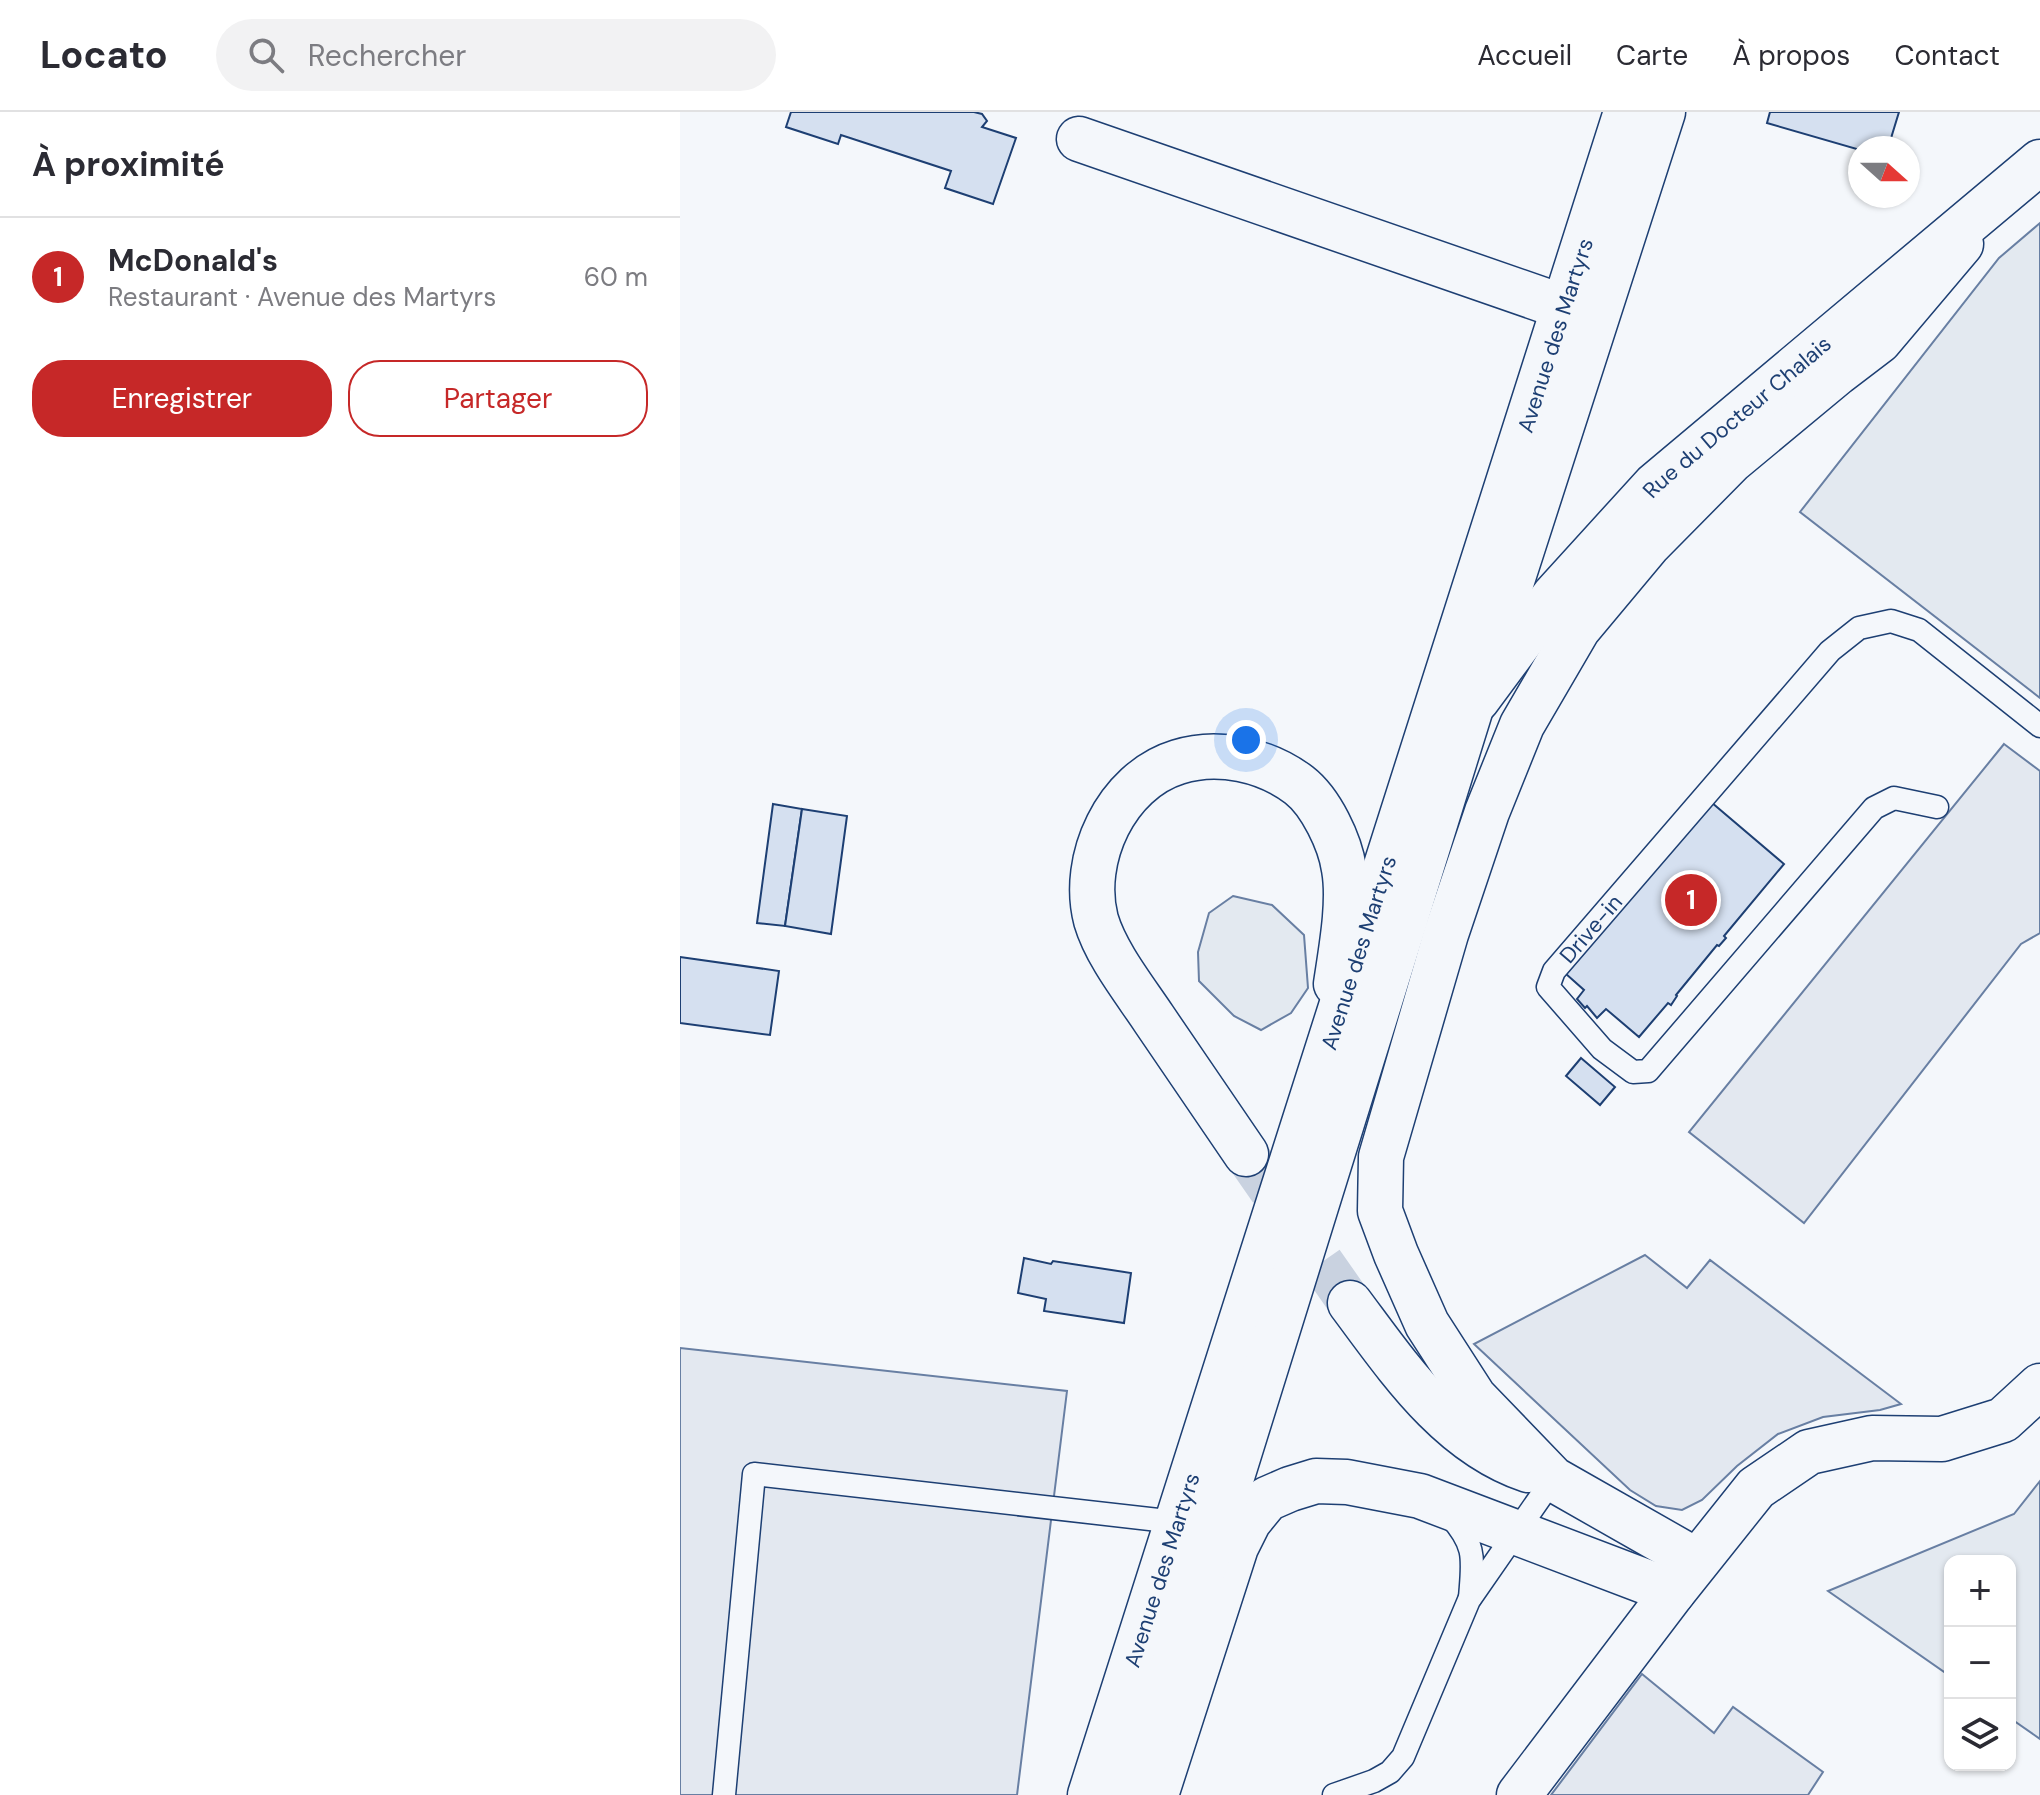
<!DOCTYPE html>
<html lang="fr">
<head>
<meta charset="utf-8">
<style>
	body { margin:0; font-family:"DM Sans",sans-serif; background:#f2f2f3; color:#2b2b33 }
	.controls { position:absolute; right:24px; bottom:24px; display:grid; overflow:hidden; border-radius:16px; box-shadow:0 2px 6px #0004 }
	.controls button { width:72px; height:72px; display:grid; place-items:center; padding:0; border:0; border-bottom:2px solid #e1e1e2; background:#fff; color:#2b2b33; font:40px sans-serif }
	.compass { position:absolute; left:1168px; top:24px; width:72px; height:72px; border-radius:50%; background:#fff; box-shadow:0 2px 6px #0004; rotate:111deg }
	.you { position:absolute; left:566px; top:628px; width:28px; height:28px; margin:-20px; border:6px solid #fff; border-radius:50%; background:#1a73e8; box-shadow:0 0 0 12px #1a73e833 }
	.badge { display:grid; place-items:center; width:52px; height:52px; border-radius:50%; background:#c62828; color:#fff; font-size:26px; font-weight:700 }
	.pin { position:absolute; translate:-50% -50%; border:4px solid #fff; box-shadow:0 2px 8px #0006 }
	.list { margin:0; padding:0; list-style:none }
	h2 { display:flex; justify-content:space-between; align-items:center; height:104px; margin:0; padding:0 32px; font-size:34px }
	h2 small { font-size:26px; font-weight:400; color:#7c7c81 }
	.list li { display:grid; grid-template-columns:52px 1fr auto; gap:24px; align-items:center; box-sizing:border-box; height:120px; padding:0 32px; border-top:2px solid #e1e1e2 }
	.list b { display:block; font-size:30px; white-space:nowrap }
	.list p { margin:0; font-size:26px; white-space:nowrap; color:#7c7c81 }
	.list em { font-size:26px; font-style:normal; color:#7c7c81 }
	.actions { display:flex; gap:16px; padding:24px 32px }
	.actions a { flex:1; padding:18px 0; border:2px solid #c62828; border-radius:32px; text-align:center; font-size:28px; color:#c62828 }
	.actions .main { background:#c62828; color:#fff }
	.icon { flex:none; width:44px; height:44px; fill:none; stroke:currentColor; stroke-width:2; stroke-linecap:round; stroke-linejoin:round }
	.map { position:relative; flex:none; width:1360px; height:1683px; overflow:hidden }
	header { display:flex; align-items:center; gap:48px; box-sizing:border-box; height:112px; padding:0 40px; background:#fff; border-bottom:2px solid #e1e1e2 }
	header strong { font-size:38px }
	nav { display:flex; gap:44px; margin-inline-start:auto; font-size:28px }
	.search { width:560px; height:72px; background:#f2f2f3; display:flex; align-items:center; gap:20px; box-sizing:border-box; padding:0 28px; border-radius:44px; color:#7c7c81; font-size:30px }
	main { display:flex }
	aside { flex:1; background:#fff }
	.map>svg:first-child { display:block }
	.green { fill:#e3e9f0; stroke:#687fa3; stroke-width:2 }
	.parking { fill:#e3e8f0; stroke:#687fa3; stroke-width:2 }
	.building { fill:#d5e0f0; stroke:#1d3f73; stroke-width:2 }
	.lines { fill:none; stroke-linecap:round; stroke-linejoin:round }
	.street-tunnel { stroke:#c9d2e0; stroke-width:44; stroke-dasharray:44 22; stroke-linecap:butt }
	.lane-casing { stroke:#1d3f73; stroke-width:25 }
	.street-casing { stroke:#1d3f73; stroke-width:47 }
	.secondary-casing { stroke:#1d3f73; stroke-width:47 }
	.primary-casing { stroke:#1d3f73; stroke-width:47 }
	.lane { stroke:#f4f7fb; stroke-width:22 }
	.street { stroke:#f4f7fb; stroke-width:44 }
	.secondary { stroke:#f4f7fb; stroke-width:44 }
	.primary { stroke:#f4f7fb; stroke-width:44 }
	.labels { text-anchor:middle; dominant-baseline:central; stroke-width:6; stroke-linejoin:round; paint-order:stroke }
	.street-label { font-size:22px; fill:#1d3f73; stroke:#f4f7fb }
</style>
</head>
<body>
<header>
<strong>Locato</strong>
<div class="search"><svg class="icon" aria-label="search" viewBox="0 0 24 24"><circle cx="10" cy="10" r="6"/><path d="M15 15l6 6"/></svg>Rechercher</div>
<nav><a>Accueil</a><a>Carte</a><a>À propos</a><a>Contact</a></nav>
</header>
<main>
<aside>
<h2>À proximité<small></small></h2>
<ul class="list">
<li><span class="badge">1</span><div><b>McDonald's</b><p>Restaurant · Avenue des Martyrs</p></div><em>60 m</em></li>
</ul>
<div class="actions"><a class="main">Enregistrer</a><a>Partager</a></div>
</aside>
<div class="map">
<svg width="1360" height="1683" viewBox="0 0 1360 1683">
	<rect width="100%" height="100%" fill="#f4f7fb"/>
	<!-- green -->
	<g class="green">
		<path d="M 1360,111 L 1360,586 L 1120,400 L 1319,146 Z"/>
		<path d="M 553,784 L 592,793 L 624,823 L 628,876 L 611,901 L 581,918 L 554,904 L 519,869 L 518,840 L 529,801 Z"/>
		<path d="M 1360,1369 L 1360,1627 L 1330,1606 L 1330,1449 L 1270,1449 L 1270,1564 L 1148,1479 L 1334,1402 Z"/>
	</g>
	<!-- parking -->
	<g class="parking">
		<path d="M 1324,632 L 1360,659 L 1360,821 L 1341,832 L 1124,1111 L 1009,1020 Z"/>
		<path d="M 965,1143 L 1007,1176 L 1030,1148 L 1221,1292 L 1200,1298 L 1143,1305 L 1098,1322 L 1057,1354 L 1022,1388 L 1002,1398 L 976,1394 L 950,1378 L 794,1232 Z"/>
		<path d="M 0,1236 L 387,1279 L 337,1683 L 0,1683 Z"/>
		<path d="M 962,1562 L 1034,1621 L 1053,1595 L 1143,1660 L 1128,1683 L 871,1683 Z"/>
	</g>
	<!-- building -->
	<g class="building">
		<path d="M 111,0 L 294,0 L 302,2 L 307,9 L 302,15 L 336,26 L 313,92 L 265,76 L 271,59 L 161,23 L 158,32 L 106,15 Z"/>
		<path d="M 1090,0 L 1219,0 L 1208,36 L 1180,36 L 1180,38 L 1087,11 Z"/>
		<path d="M 1031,690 L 1104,752 L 1044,824 L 1046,826 L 1039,834 L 1037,833 L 996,883 L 997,884 L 991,893 L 988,891 L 959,925 L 926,897 L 917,906 L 907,894 L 905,896 L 897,887 L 904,878 L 886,862 Z"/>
		<path d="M 93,692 L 122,697 L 105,814 L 77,811 Z"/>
		<path d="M 122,697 L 167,704 L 151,822 L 105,814 Z"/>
		<path d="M 0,845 L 99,859 L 90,923 L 0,911 Z"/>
		<path d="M 901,946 L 935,975 L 920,993 L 886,964 Z"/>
		<path d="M 344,1146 L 371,1152 L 373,1149 L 451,1161 L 444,1211 L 364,1199 L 366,1187 L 338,1181 Z"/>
	</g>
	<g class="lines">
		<!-- street-tunnel -->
		<path class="street-tunnel" d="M 566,1042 L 670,1191"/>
		<!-- lane casing -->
		<g class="lane-casing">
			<g id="lane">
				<path id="s1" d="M 1257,695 L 1214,686 L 1194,696 L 968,959 L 953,960 L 922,937 L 868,875 L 874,859 L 1150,539 L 1179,516 L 1211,509 L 1239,518 L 1360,614"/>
				<path d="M 769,1403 C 797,1434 793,1447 790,1486"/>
				<path d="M 44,1683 L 74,1362 L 496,1410"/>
				<path d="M 654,1683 L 694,1669 L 710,1660 L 723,1645 L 789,1488 L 873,1367"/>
			</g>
		</g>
		<!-- street casing -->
		<g class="street-casing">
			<g id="street">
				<path d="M 399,27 L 915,206"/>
				<path d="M 566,1042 C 535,997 505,952 474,907 C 454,877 426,842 416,808 C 400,747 436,669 498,650 C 538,637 586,648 619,673 C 641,690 660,730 664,757 C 670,791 661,838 656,872"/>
				<path d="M 670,1191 C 718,1255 768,1331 848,1358"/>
				<path d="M 1017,1449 L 873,1367 L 794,1285 L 747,1212 L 716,1142 L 700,1099 L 701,1045 L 766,822 L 807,700 L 842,613 L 898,517 L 969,432 L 1051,349 L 1157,261 L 1199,229 L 1281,132"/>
				<path d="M 476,1683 L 556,1435 L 569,1409 L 587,1387 L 610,1377 L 636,1369 L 667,1370 L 740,1384 L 993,1480"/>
				<path d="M 839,1683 L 993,1480 L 1076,1376 L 1129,1340 L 1192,1326 L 1262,1327 L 1323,1308 L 1360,1274"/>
			</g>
		</g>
		<!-- secondary casing -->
		<g class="secondary-casing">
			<g id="secondary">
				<path id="s2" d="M 797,588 L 874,484 L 975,373 L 1360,50"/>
			</g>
		</g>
		<!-- primary casing -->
		<g class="primary-casing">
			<g id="primary">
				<path id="s3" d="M 410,1683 L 946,0"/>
				<path d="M 453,1683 L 791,596 L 983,0"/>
			</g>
		</g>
		<!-- lane -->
		<use href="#lane" class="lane"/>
		<!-- street -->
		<use href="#street" class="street"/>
		<!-- secondary -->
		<use href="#secondary" class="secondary"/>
		<!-- primary -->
		<use href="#primary" class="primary"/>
	</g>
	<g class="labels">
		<!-- street labels -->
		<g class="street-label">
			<text stroke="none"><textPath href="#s3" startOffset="1532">Avenue des Martyrs</textPath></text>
			<text stroke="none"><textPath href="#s2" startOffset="386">Rue du Docteur Chalais</textPath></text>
			<text stroke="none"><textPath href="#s1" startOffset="622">Drive-in</textPath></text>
			<text stroke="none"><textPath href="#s3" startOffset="884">Avenue des Martyrs</textPath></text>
			<text stroke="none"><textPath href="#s3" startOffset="236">Avenue des Martyrs</textPath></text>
		</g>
	</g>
</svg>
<div class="controls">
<button>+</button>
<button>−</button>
<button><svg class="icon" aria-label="layers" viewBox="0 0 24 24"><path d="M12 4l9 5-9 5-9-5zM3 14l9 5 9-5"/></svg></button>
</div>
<svg class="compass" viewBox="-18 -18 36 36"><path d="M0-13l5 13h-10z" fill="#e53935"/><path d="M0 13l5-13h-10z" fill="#7c7c81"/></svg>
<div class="you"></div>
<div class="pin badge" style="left:1011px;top:788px">1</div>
</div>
</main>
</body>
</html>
